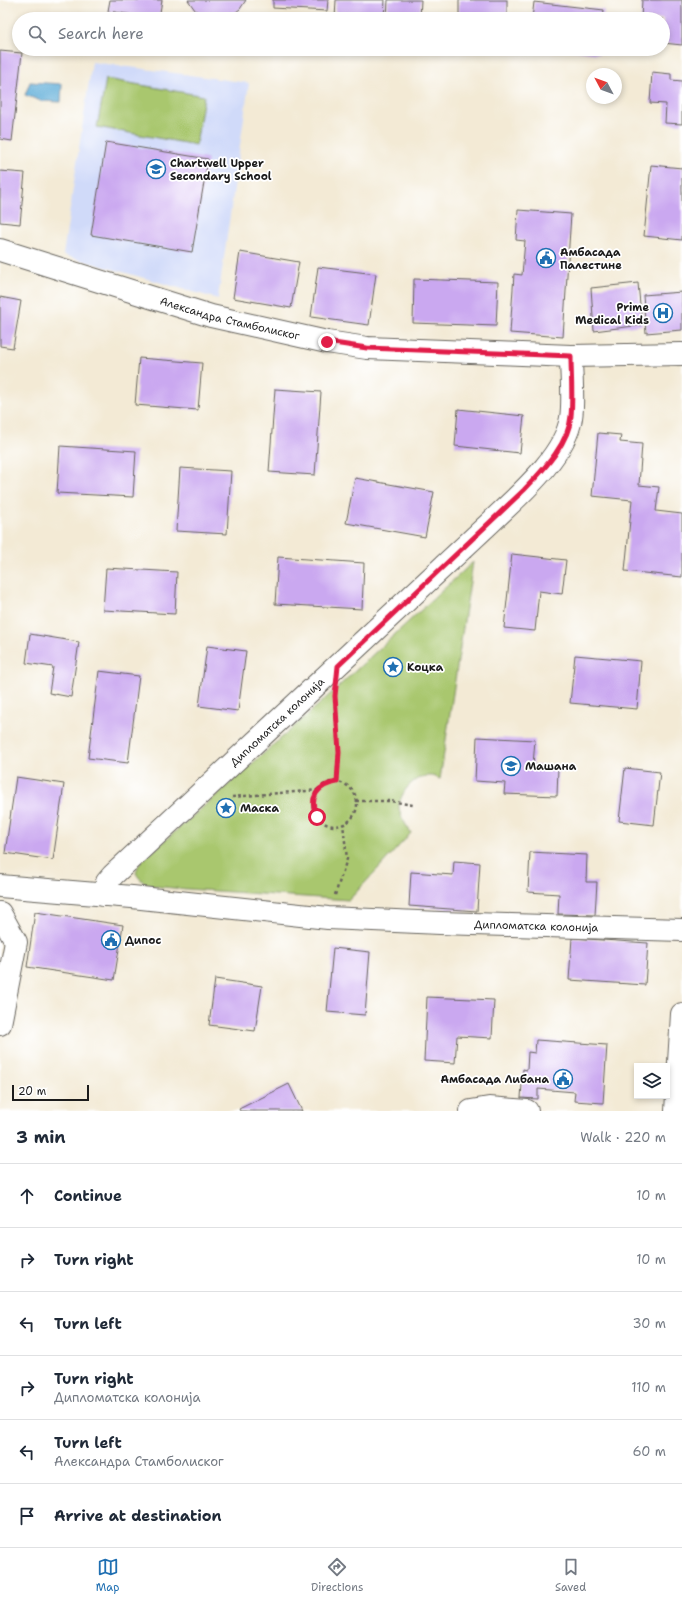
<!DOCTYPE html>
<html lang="en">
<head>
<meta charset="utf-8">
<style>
	body { margin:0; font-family:"Shantell Sans",sans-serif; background:#f6f6f7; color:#1f2937 }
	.controls { position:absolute; right:12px; bottom:12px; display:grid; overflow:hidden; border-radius:0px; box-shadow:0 2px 6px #0003 }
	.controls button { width:36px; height:36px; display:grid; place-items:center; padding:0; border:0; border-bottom:1px solid #e0e1e3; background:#fff; color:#1f2937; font:20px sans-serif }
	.compass { position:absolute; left:586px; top:68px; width:36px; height:36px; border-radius:50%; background:#fff; box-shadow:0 2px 6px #0003; rotate:311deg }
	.scale { position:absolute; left:12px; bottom:10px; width:77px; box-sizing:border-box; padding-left:4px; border:2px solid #1c1c1c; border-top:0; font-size:11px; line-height:14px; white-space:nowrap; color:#1c1c1c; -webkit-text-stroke:3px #fff; paint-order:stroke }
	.stop { position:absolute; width:12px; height:12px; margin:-9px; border:3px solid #e11d48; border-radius:50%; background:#fff }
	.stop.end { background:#e11d48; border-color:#fff; box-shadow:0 1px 4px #0008 }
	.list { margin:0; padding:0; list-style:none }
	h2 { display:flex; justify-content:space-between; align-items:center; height:52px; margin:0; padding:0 16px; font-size:17px }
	h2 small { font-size:13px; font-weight:400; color:#747a83 }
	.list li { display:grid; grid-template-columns:26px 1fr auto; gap:12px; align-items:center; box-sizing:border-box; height:64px; padding:0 16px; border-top:1px solid #e0e1e3 }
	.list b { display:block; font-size:15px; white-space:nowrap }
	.list p { margin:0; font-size:13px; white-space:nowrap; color:#747a83 }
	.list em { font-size:13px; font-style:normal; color:#747a83 }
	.icon { flex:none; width:22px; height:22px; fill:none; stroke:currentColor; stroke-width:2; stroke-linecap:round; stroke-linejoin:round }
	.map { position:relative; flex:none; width:682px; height:1111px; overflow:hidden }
	.search { position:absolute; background:#fff; box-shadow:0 2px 6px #0003; left:12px; right:12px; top:12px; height:44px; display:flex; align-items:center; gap:10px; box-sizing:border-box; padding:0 14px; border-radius:22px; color:#747a83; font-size:15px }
	.sheet { height:436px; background:#fff }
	nav { display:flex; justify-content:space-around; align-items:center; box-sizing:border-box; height:56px; border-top:1px solid #e0e1e3; background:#fff; font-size:11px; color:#747a83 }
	nav a { display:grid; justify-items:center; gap:2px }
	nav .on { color:#1f6fb2 }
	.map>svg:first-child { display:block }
	.built { fill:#d0daf9 }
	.green { fill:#a9c76e; stroke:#627245 }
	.water { fill:#5fadd8; stroke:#3e647a }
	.building { fill:#caa8f0 }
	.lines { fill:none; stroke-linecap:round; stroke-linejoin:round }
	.minor-casing { stroke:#67645d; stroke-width:24 }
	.path { stroke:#67645d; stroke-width:2.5; stroke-dasharray:3 3; stroke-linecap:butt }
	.minor { stroke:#fff; stroke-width:22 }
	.route { stroke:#e11d48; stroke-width:5 }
	.labels { text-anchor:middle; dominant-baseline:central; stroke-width:3.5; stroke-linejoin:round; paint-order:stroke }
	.poi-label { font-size:11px; font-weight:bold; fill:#1c1c1c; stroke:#fff; text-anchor:start }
	.street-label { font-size:11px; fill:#1c1c1c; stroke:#fff }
</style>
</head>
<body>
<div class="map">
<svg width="682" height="1111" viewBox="0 0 682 1111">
	<rect width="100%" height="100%" fill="#fff"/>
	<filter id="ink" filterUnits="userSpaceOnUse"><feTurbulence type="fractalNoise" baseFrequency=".025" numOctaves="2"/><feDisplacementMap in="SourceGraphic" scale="8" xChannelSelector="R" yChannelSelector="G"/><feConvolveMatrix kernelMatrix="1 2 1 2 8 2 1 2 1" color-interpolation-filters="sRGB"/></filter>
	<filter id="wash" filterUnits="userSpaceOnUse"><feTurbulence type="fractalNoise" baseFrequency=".012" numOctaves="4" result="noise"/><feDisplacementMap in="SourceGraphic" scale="16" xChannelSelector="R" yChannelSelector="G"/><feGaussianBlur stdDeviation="0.9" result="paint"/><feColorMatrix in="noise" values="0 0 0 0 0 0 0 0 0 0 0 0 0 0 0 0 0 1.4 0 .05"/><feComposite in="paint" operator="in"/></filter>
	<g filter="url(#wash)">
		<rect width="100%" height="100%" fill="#f3ead5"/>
		<!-- built -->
		<path class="built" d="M 92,62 L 249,83 L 218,299 L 63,255 Z"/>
		<!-- green -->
		<g class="green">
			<path d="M 106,79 L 204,96 L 196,145 L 97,127 Z"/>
			<path d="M 473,562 L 440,779 C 437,778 434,776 431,776 C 415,774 399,793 399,808 C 400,817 407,826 411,833 L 349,900 L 173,888 C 158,886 144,888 136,873 L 138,866 L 144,859 L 314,709 Z"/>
		</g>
		<!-- water -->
		<path class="water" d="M 30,82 L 62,84 L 61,102 L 41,101 L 25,95 Z"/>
		<g id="blocks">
			<!-- building -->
			<g class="building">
				<path d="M 110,0 L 162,0 L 159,19 L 108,11 Z"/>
				<path d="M 188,0 L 246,0 L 240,9 L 232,15 L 223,18 L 213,18 L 203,15 L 195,10 Z"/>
				<path d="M 273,0 L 328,0 L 327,11 L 273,8 Z"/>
				<path d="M 336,0 L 385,0 L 384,19 L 335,19 Z"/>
				<path d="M 388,0 L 421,0 L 420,19 L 387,19 Z"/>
				<rect x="459" y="0" width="48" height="19"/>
				<path d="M 642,0 L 682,0 L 682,45 L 663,43 L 663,19 L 641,19 Z"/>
				<path d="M 534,2 L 604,10 L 603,19 L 532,19 Z"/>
				<path d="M 563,49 L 600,49 L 599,54 Z"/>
				<path d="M 0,51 L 22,53 L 12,141 L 0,139 Z"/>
				<path d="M 652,72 L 671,74 L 671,80 L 682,81 L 682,124 L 665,123 L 666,104 L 650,103 Z"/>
				<path d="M 106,142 L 208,159 L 192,252 L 91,235 Z"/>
				<path d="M 651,165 L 682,168 L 682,240 L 644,236 Z"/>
				<path d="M 0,171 L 25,173 L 20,224 L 0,222 Z"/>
				<path d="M 518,210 L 571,214 L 563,337 L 510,333 L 514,274 L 522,275 L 525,241 L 516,240 Z"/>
				<path d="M 240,252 L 299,262 L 291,308 L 233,298 Z"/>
				<path d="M 318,267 L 376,274 L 369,325 L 311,317 Z"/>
				<path d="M 414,279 L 498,282 L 496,326 L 413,323 Z"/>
				<path d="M 638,283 L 642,325 L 594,331 L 591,288 Z"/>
				<path d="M 682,292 L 682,330 L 646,333 L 643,295 Z"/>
				<path d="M 0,297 L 21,301 L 13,348 L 0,346 Z"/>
				<path d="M 139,358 L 202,363 L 198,410 L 135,405 Z"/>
				<path d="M 275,389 L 321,392 L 315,475 L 269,472 Z"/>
				<path d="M 458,409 L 524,416 L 520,453 L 455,446 Z"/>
				<path d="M 598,433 L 621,435 L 620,442 L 642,444 L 639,485 L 659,487 L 656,511 L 682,514 L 682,577 L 625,571 L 632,500 L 592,496 Z"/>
				<path d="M 60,446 L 136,451 L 133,497 L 57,493 Z"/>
				<path d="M 180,468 L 231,471 L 227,534 L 176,531 Z"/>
				<path d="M 355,478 L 434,492 L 425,537 L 346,523 Z"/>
				<path d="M 512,554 L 566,560 L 562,594 L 539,591 L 535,631 L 504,628 Z"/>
				<path d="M 278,557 L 364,563 L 362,609 L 275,604 Z"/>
				<path d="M 106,568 L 177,572 L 175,614 L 103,610 Z"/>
				<path d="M 30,634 L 79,642 L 71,697 L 49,693 L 53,667 L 26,663 Z"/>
				<path d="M 207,646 L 246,651 L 238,711 L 199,706 Z"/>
				<path d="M 575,655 L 641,661 L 637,709 L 570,703 Z"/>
				<path d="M 99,671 L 139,676 L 128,763 L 88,758 Z"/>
				<path d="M 477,737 L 535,740 L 533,765 L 558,767 L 557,796 L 504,794 L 505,783 L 475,781 Z"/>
				<path d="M 625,768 L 660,772 L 654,825 L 619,821 Z"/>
				<path d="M 16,777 L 64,784 L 53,860 L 5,853 Z"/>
				<path d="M 530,852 L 587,855 L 586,882 L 597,882 L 595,915 L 558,914 L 559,894 L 528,892 Z"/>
				<path d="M 454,861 L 480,863 L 477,911 L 409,906 L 411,872 L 453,875 Z"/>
				<path d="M 35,912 L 123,925 L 114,980 L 27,967 Z"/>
				<path d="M 572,938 L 648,943 L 645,985 L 569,980 Z"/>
				<path d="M 333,948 L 370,952 L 365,1015 L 327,1012 Z"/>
				<path d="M 215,979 L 262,986 L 255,1031 L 209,1025 Z"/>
				<path d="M 427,997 L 494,1000 L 492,1038 L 457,1036 L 455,1063 L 424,1061 Z"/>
				<path d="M 536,1040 L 607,1045 L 603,1103 L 574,1101 L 575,1092 L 538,1089 L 538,1099 L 521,1098 L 523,1069 L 527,1070 L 528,1052 L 535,1053 Z"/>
				<path d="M 289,1084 L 302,1111 L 240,1111 L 239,1109 Z"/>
			</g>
		</g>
	</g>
	<g filter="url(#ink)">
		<use href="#blocks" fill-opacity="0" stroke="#67645d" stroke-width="1"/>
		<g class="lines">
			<!-- minor casing -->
			<g class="minor-casing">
				<g id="minor">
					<path id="s1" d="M 0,250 L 211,316 L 327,342 L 367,348 L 571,356 L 682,354"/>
					<path id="s2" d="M 0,886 L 132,897 L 328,918 L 440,923 L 682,930"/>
					<path id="s3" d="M 104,895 L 107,882 L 113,875 L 492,521 C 519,495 565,456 571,418 C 574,400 571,375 571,356"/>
					<path d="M 0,913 L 16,942 L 0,1024"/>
					<path d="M 471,1111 L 489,1108 L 527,1111"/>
					<path d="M 676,1111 L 682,1014"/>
				</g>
			</g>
			<!-- path -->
			<g class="path">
				<path d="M 335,700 L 339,752 L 337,782"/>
				<circle cx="335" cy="804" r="22"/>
				<path d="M 232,797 L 318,790"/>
				<path d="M 356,801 L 390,801 L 413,805"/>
				<path d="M 335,895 L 347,859 L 343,824"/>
			</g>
			<!-- minor -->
			<use href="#minor" class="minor"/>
		</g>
	</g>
	<g class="lines" filter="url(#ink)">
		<!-- route -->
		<path class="route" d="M 317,817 C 308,798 317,785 337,782 L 339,752 L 335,696 L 338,666 L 524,490 C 542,471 569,444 571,416 C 573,396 571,376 571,356 L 367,348 L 327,342"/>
	</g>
	<!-- icons -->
	<defs>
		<g id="school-ring" transform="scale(1)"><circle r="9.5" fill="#fff" stroke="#1f6fb2" stroke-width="1.5"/><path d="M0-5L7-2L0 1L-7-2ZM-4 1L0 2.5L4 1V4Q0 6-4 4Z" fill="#1f6fb2"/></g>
		<g id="civic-ring" transform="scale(1)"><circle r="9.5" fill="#fff" stroke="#1f6fb2" stroke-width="1.5"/><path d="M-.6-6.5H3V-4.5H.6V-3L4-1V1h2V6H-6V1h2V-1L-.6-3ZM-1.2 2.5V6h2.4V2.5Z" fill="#1f6fb2"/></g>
		<g id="hospital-ring" transform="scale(1)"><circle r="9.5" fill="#fff" stroke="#1f6fb2" stroke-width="1.5"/><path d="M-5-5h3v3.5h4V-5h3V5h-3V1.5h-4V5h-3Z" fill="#1f6fb2"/></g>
		<g id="sight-ring" transform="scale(1)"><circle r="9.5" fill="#fff" stroke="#1f6fb2" stroke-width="1.5"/><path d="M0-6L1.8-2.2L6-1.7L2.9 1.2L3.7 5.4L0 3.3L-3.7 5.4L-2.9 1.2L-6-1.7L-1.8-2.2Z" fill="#1f6fb2"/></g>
	</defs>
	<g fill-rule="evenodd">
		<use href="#school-ring" x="156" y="169"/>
		<use href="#civic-ring" x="546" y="258"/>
		<use href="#hospital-ring" x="663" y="313"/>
		<use href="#sight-ring" x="393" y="667"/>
		<use href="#school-ring" x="511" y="766"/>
		<use href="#sight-ring" x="226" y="808"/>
		<use href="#civic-ring" x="111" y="940"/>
		<use href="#civic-ring" x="563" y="1079"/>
	</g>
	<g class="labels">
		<!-- poi labels -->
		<g class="poi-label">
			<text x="170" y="163">Chartwell Upper<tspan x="170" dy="13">Secondary School</tspan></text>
			<text x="560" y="252">Амбасада<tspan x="560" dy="13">Палестине</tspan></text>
			<text x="649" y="307" text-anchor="end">Prime<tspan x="649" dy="13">Medical Kids</tspan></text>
			<text x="407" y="667">Коцка</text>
			<text x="525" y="766">Машана</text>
			<text x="240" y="808">Маска</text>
			<text x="125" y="940">Дипос</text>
			<text x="549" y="1079" text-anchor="end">Амбасада Либана</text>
		</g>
		<!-- street labels -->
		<g class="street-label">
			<text stroke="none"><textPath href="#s1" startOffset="240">Александра Стамболиског</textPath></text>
			<text stroke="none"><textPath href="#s3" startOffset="247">Дипломатска колонија</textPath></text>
			<text stroke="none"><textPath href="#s2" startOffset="538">Дипломатска колонија</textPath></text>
		</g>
	</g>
</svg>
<div class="controls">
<button><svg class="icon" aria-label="layers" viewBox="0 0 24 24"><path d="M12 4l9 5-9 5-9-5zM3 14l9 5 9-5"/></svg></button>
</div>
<svg class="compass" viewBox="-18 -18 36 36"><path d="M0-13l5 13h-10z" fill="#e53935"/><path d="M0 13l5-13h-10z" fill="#747a83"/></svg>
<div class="scale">20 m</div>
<div class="stop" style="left:317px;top:817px"></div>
<div class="stop end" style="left:327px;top:342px"></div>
<div class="search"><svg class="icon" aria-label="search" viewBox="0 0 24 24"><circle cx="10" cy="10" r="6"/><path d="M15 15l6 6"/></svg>Search here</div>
</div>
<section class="sheet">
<h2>3 min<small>Walk · 220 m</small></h2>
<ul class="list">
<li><svg class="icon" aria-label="ahead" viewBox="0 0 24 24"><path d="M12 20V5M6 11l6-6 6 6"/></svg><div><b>Continue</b></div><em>10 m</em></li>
<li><svg class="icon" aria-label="right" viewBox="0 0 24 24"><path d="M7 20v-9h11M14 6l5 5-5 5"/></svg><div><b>Turn right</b></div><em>10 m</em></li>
<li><svg class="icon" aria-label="left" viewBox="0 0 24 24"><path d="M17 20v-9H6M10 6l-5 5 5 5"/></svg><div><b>Turn left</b></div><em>30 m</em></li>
<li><svg class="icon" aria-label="right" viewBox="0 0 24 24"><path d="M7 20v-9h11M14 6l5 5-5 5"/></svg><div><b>Turn right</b><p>Дипломатска колонија</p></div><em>110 m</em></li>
<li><svg class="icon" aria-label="left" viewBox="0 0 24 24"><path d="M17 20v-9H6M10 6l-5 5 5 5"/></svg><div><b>Turn left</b><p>Александра Стамболиског</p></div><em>60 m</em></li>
<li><svg class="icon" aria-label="arrive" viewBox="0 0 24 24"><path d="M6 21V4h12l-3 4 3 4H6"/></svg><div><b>Arrive at destination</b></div></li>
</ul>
</section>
<nav>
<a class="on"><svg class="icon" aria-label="map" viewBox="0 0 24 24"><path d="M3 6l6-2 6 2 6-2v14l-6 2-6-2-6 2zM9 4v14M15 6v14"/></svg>Map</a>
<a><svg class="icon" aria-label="directions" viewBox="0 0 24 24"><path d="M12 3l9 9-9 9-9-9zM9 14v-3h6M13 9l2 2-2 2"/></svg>Directions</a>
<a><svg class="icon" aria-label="saved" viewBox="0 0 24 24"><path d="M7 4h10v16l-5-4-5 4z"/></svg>Saved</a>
</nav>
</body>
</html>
